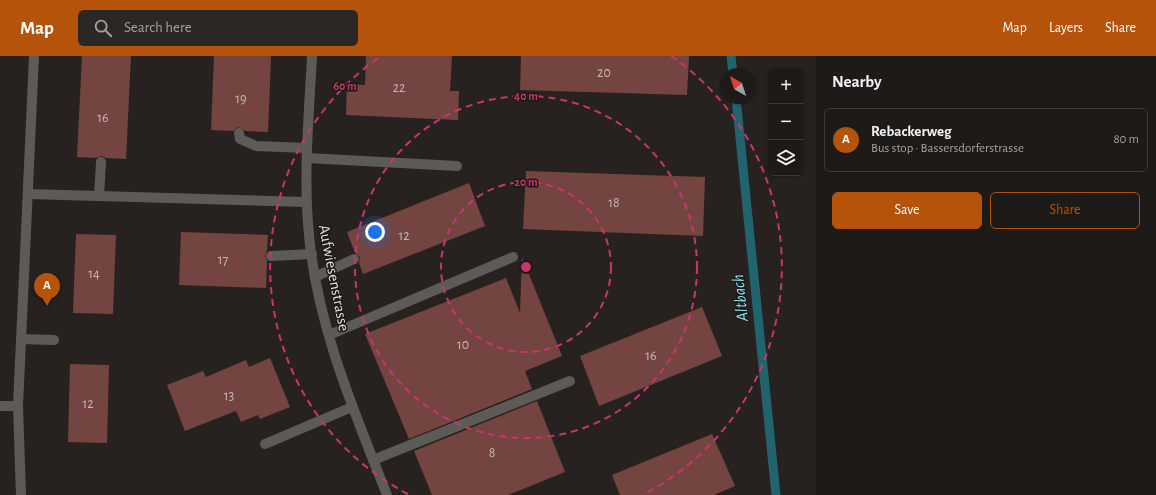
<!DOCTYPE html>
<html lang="en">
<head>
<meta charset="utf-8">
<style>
	body { margin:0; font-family:"Alegreya Sans",sans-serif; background:#2a2725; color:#f1f3f6 }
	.controls { position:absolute; right:12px; top:12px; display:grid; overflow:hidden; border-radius:6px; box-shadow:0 1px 3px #0004 }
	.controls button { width:36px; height:36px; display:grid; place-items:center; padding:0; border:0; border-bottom:1px solid #3b3837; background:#1d1a18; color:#f1f3f6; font:20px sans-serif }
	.compass { position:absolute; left:720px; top:12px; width:36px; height:36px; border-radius:50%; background:#1d1a18; box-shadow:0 1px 3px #0004; rotate:321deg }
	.you { position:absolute; left:375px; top:176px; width:14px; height:14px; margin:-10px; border:3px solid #fff; border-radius:50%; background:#1a73e8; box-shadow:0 0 0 6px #1a73e833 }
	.badge { display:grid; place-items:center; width:26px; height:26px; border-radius:50%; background:#b45309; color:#fff; font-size:13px; font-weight:700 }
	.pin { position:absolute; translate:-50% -33px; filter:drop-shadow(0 1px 2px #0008) }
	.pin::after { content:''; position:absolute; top:21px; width:14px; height:12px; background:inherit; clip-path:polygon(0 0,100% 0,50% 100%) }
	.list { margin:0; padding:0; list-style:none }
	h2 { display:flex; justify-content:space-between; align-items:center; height:52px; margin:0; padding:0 16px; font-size:17px }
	h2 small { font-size:13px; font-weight:400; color:#a0a1a2 }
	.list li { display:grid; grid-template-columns:26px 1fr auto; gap:12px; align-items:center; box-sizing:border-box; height:64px; margin:0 8px 8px; padding:0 8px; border:1px solid #3b3837; border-radius:6px }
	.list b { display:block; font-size:15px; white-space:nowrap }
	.list p { margin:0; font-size:13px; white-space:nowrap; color:#a0a1a2 }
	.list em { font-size:13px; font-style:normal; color:#a0a1a2 }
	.actions { display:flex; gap:8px; padding:12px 16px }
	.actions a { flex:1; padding:9px 0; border:1px solid #b45309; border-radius:6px; text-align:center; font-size:14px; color:#b45309 }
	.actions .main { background:#b45309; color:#fff }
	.icon { flex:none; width:22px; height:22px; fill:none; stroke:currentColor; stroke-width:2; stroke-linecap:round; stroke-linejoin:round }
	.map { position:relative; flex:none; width:816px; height:439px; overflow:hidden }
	header { display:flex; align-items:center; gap:24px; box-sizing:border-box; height:56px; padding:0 20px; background:#b45309; color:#fff }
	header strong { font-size:19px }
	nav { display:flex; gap:22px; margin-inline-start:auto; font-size:14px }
	.search { width:280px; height:36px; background:#2a2725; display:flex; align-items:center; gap:10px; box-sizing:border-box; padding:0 14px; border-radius:6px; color:#a0a1a2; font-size:15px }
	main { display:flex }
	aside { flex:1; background:#1d1a18 }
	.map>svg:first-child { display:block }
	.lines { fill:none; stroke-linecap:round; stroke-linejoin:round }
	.stream { stroke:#21646d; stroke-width:9 }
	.building { fill:#744440 }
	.minor { stroke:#5c5b58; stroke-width:10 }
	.ring { fill:none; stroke:#c7366e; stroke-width:2; stroke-dasharray:7 5 }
	.labels { text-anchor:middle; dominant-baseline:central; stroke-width:3; stroke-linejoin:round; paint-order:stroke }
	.number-label { font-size:14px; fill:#c7b8b6 }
	.street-label { font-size:16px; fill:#e3dfdd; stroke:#1e1916 }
	.water-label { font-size:17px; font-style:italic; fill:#83e8f7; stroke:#1e1916 }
	.centre { fill:#c7366e; stroke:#1e1916; stroke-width:2 }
	.ring-label { font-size:12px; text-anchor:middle; font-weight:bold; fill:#c7366e; stroke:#1e1916; stroke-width:3; stroke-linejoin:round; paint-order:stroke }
</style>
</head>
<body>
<header>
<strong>Map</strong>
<div class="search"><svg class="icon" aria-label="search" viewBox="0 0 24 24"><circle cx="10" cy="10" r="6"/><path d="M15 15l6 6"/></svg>Search here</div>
<nav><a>Map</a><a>Layers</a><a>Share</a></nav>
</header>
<main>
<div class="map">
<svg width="816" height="439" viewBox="0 0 816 439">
	<rect width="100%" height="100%" fill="#272220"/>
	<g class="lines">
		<!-- stream -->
		<g class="stream">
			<path d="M 731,0 L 733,18"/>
			<path d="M 736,42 L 776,439"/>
		</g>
	</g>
	<!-- building -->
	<g class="building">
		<path d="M 82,0 L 131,0 L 126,103 L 106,102 L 101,100 L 96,102 L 77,101 Z"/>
		<path d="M 214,0 L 271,0 L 268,76 L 245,75 L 238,71 L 233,75 L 211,74 Z"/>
		<path d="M 366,0 L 452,0 L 450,35 L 459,35 L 458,64 L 346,59 L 347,28 L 365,29 Z"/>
		<path d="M 521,0 L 689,0 L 687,39 L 520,34 Z"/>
		<path d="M 526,115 L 705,121 L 703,180 L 523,173 Z"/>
		<path d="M 469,127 L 485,170 L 363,218 L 359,207 L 360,201 L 355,197 L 347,176 Z"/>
		<path d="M 181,176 L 268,179 L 267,195 L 265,200 L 267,205 L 266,232 L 179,229 Z"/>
		<path d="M 76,178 L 116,179 L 113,258 L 73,257 Z"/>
		<path d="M 522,201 L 562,300 L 525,315 L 532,333 L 409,383 L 365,278 L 506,222 L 520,257 Z"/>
		<path d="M 702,251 L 722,300 L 599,350 L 580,300 Z"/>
		<path d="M 270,302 L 290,351 L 260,363 L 258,359 L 241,366 L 236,355 L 185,375 L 167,329 L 203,315 L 206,321 L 246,304 L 249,311 Z"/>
		<path d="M 70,308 L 109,309 L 107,387 L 68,386 Z"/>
		<path d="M 537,345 L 565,416 L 508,439 L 432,439 L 414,395 Z"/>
		<path d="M 712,378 L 735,430 L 714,439 L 620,439 L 612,419 Z"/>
	</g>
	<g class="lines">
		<!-- minor -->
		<g class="minor">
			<path d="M 312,0 C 309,59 303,119 309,179 C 317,269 354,355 387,439"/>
			<path d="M 239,77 L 240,83 L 256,90 L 307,92"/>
			<path d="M 307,102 L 457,110"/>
			<path d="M 28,138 L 306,146"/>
			<path d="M 99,140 L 101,106"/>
			<path d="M 271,200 L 312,198"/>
			<path d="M 315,221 L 354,203"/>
			<path d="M 329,279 L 513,201"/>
			<path d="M 21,283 L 54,284"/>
			<path d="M 0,350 L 18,350"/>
			<path d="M 265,388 L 352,351"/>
			<path d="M 373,404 L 570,325"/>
			<path d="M 21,439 L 18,350 L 34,0"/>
		</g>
	</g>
	<!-- distance rings -->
	<g class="ring">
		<circle cx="526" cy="211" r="85"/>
		<circle cx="526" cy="211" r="171"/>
		<path d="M408 438A256 256 0 0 1 381 0M671 0A256 256 0 0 1 644 438"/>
	</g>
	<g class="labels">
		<!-- number labels -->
		<g class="number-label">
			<text x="604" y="17">20</text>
			<text x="399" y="32">22</text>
			<text x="241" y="43">19</text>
			<text x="103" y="62">16</text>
			<text x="614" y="147">18</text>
			<text x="404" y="180">12</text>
			<text x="223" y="204">17</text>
			<text x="94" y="218">14</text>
			<text x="463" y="289">10</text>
			<text x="651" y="300">16</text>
			<text x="229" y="340">13</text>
			<text x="88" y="348">12</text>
			<text x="492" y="397">8</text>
		</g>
		<!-- street labels -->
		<g class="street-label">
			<text transform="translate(334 222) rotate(79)">Aufwiesenstrasse</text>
		</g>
		<!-- water labels -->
		<g class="water-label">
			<text transform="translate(740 242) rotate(-96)">Altbach</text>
		</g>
	</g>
	<circle cx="526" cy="211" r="6" class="centre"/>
	<g class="ring-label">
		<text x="345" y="34">60 m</text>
		<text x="526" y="44">40 m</text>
		<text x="526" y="130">20 m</text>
	</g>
</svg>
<div class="controls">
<button>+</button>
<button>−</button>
<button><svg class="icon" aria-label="layers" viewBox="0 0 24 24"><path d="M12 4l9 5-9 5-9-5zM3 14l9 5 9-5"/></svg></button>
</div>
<svg class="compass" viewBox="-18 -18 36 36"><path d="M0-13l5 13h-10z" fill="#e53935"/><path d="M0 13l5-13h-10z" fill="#a0a1a2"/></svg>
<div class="you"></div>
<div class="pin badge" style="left:47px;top:250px">A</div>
</div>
<aside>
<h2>Nearby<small></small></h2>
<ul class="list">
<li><span class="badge">A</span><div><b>Rebackerweg</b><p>Bus stop · Bassersdorferstrasse</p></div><em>80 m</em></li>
</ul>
<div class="actions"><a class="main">Save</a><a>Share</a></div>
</aside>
</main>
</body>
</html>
